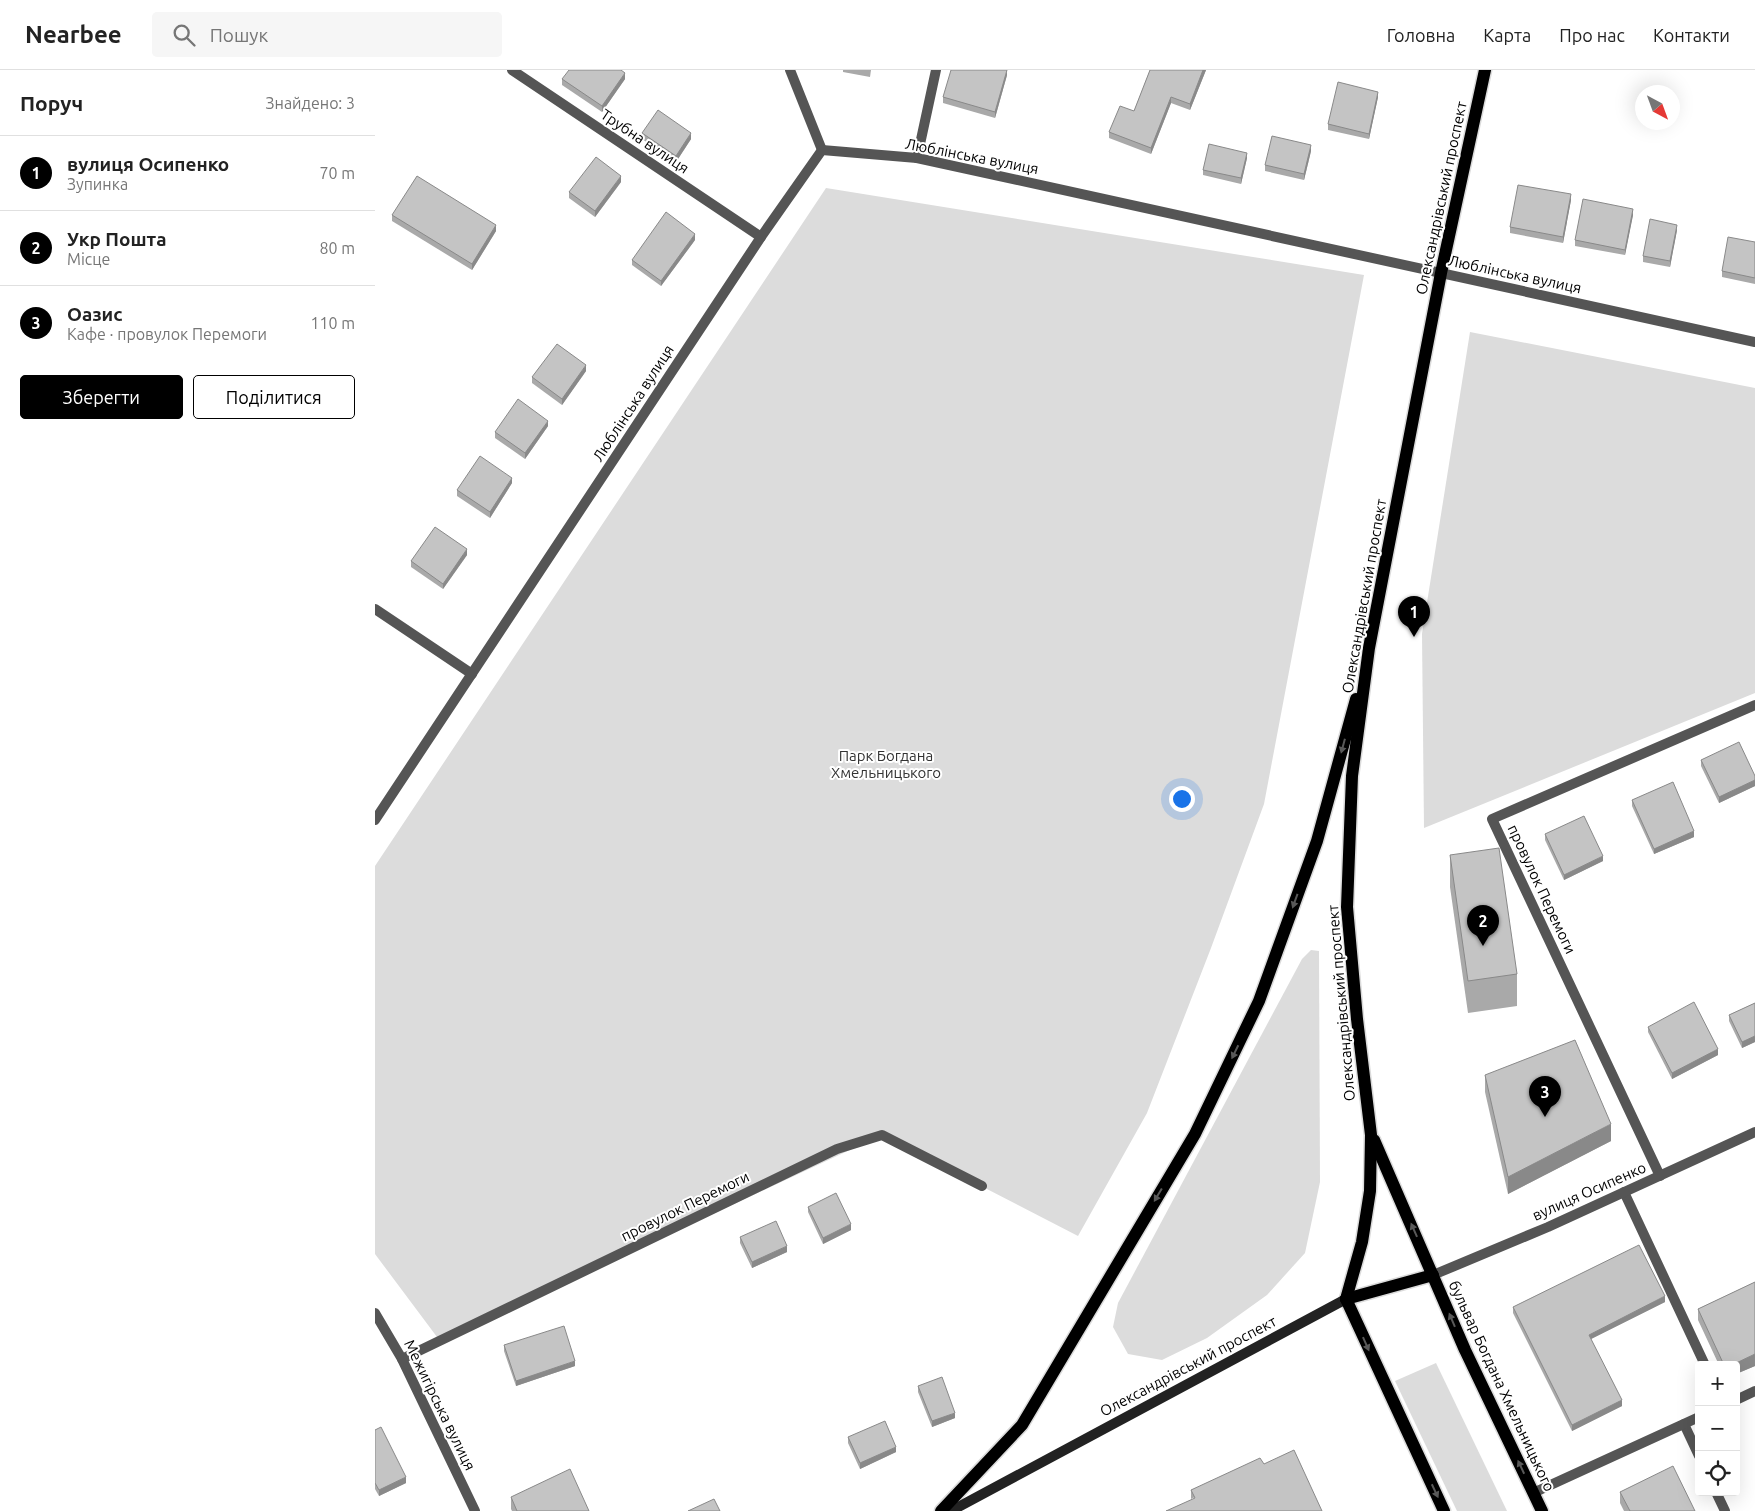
<!DOCTYPE html>
<html lang="uk">
<head>
<meta charset="utf-8">
<style>
	body { margin:0; font-family:Ubuntu,sans-serif; background:#f6f6f6; color:#222 }
	.controls { position:absolute; right:15px; bottom:15px; display:grid; overflow:hidden; border-radius:5px; box-shadow:0 5px 20px #0002 }
	.controls button { width:45px; height:45px; display:grid; place-items:center; padding:0; border:0; border-bottom:1px solid #e0e0e0; background:#fff; color:#222; font:25px sans-serif }
	.compass { position:absolute; left:1260px; top:15px; width:45px; height:45px; border-radius:50%; background:#fff; box-shadow:0 5px 20px #0002; rotate:139deg }
	.you { position:absolute; left:806px; top:728px; width:18px; height:18px; margin:-12px; border:4px solid #fff; border-radius:50%; background:#1a73e8; box-shadow:0 0 0 8px #1a73e833 }
	.badge { display:grid; place-items:center; width:32px; height:32px; border-radius:50%; background:#000; color:#fff; font-size:16px; font-weight:700 }
	.pin { position:absolute; translate:-50% -41px; filter:drop-shadow(0 1px 2px #0008) }
	.pin::after { content:''; position:absolute; top:26px; width:18px; height:15px; background:inherit; clip-path:polygon(0 0,100% 0,50% 100%) }
	.list { margin:0; padding:0; list-style:none }
	h2 { display:flex; justify-content:space-between; align-items:center; height:65px; margin:0; padding:0 20px; font-size:21px }
	h2 small { font-size:16px; font-weight:400; color:#767676 }
	.list li { display:grid; grid-template-columns:32px 1fr auto; gap:15px; align-items:center; box-sizing:border-box; height:75px; padding:0 20px; border-top:1px solid #e0e0e0 }
	.list b { display:block; font-size:19px; white-space:nowrap }
	.list p { margin:0; font-size:16px; white-space:nowrap; color:#767676 }
	.list em { font-size:16px; font-style:normal; color:#767676 }
	.actions { display:flex; gap:10px; padding:15px 20px }
	.actions a { flex:1; padding:11px 0; border:1px solid #000; border-radius:5px; text-align:center; font-size:18px; color:#000 }
	.actions .main { background:#000; color:#fff }
	.icon { flex:none; width:28px; height:28px; fill:none; stroke:currentColor; stroke-width:2; stroke-linecap:round; stroke-linejoin:round }
	.map { position:relative; flex:none; width:1380px; height:1441px; overflow:hidden }
	header { display:flex; align-items:center; gap:30px; box-sizing:border-box; height:70px; padding:0 25px; background:#fff; border-bottom:1px solid #e0e0e0 }
	header strong { font-size:24px }
	nav { display:flex; gap:28px; margin-inline-start:auto; font-size:18px }
	.search { width:350px; height:45px; background:#f6f6f6; display:flex; align-items:center; gap:12px; box-sizing:border-box; padding:0 18px; border-radius:5px; color:#767676; font-size:19px }
	main { display:flex }
	aside { flex:1; background:#fff }
	.map>svg:first-child { display:block }
	.green { fill:#dcdcdc }
	.lines { fill:none; stroke-linecap:round; stroke-linejoin:round }
	.primary-casing { stroke:#dbdbdb; stroke-width:15 }
	.lane { stroke:#555; stroke-width:10 }
	.street { stroke:#555; stroke-width:10 }
	.secondary { stroke:#222; stroke-width:10 }
	.primary { stroke:#000; stroke-width:12 }
	.wall { fill:#a9a9a9 }
	.shaded-wall { fill:#898989 }
	.building { fill:#c4c4c4; stroke:#898989 }
	.oneway { fill:#595959 }
	.labels { text-anchor:middle; dominant-baseline:central; stroke-width:4; stroke-linejoin:round; paint-order:stroke }
	.street-label { font-size:15px; fill:#000; stroke:#fff }
	.park-label { font-size:15px; fill:#333; stroke:#fff }
</style>
</head>
<body>
<header>
<strong>Nearbee</strong>
<div class="search"><svg class="icon" aria-label="search" viewBox="0 0 24 24"><circle cx="10" cy="10" r="6"/><path d="M15 15l6 6"/></svg>Пошук</div>
<nav><a>Головна</a><a>Карта</a><a>Про нас</a><a>Контакти</a></nav>
</header>
<main>
<aside>
<h2>Поруч<small>Знайдено: 3</small></h2>
<ul class="list">
<li><span class="badge">1</span><div><b>вулиця Осипенко</b><p>Зупинка</p></div><em>70 m</em></li>
<li><span class="badge">2</span><div><b>Укр Пошта</b><p>Місце</p></div><em>80 m</em></li>
<li><span class="badge">3</span><div><b>Оазис</b><p>Кафе · провулок Перемоги</p></div><em>110 m</em></li>
</ul>
<div class="actions"><a class="main">Зберегти</a><a>Поділитися</a></div>
</aside>
<div class="map">
<svg width="1380" height="1441" viewBox="0 0 1380 1441">
	<rect width="100%" height="100%" fill="#fff"/>
	<!-- green -->
	<g class="green">
		<path d="M 451,118 L 989,205 L 889,734 L 836,878 L 772,1043 L 703,1166 L 507,1065 L 65,1271 L 0,1184 L 0,796 Z"/>
		<path d="M 1095,262 L 1380,318 L 1380,623 L 1049,758 L 1047,564 Z"/>
		<path d="M 936,880 L 944,881 L 945,1112 L 930,1183 L 892,1225 L 832,1268 L 787,1290 L 753,1284 L 738,1257 L 743,1233 L 927,889 Z"/>
		<path d="M 1061,1293 L 1132,1441 L 1082,1441 L 1020,1311 Z"/>
	</g>
	<g class="lines">
		<!-- primary casing -->
		<g class="primary-casing">
			<g id="primary">
				<path d="M 999,1070 L 1090,1280 L 1167,1441"/>
				<path d="M 971,1229 L 987,1172 L 995,1121 L 996,1065 L 982,949 L 972,837 L 977,706 L 994,578 L 1066,203 L 1110,0"/>
				<path d="M 971,1229 L 1069,1441"/>
				<path d="M 971,1229 L 1058,1205"/>
				<path d="M 566,1441 L 647,1355 L 820,1064 L 884,931 L 942,771 L 981,629"/>
			</g>
		</g>
		<!-- lane -->
		<g class="lane">
			<path d="M 1249,1122 L 1330,1295"/>
			<path d="M 1361,1330 L 1380,1321"/>
			<path d="M 1309,1354 L 1324,1386"/>
			<path d="M 1341,1422 L 1350,1441"/>
			<path d="M 1158,1423 L 1324,1347"/>
		</g>
		<!-- street -->
		<g class="street">
			<path d="M 137,0 L 386,167"/>
			<path d="M 415,0 L 447,80"/>
			<path d="M 542,88 L 561,0"/>
			<path d="M 0,539 L 97,604"/>
			<path d="M 0,750 L 386,167 L 447,80 L 542,88 L 1380,272"/>
			<path d="M 1285,1106 L 1117,749 L 1380,635"/>
			<path d="M 1058,1205 L 1173,1157 L 1380,1062"/>
			<path d="M 0,1243 L 27,1289 L 100,1441"/>
			<path d="M 27,1289 L 462,1079 L 507,1065 L 607,1116"/>
		</g>
		<!-- secondary -->
		<path class="secondary" d="M 576,1441 L 971,1229"/>
		<!-- primary -->
		<use href="#primary" class="primary"/>
	</g>
	<!-- wall -->
	<g class="wall">
		<path d="M 468,0 L 496,0 L 495,7 L 468,2 Z"/>
		<path d="M 775,0 L 831,0 L 815,40 L 796,33 L 776,84 L 734,68 L 734,62 L 759,41 Z"/>
		<path d="M 632,5 L 620,48 L 568,33 L 568,27 Z"/>
		<path d="M 187,9 L 250,9 L 227,42 L 187,15 Z"/>
		<path d="M 1003,27 L 994,69 L 953,60 L 953,54 Z"/>
		<path d="M 267,63 L 316,69 L 301,92 L 267,69 Z"/>
		<path d="M 936,81 L 929,110 L 890,101 L 890,95 Z"/>
		<path d="M 872,88 L 866,114 L 828,105 L 828,100 Z"/>
		<path d="M 246,112 L 220,147 L 194,128 L 194,122 Z"/>
		<path d="M 1196,130 L 1188,173 L 1135,163 L 1135,157 Z"/>
		<path d="M 17,145 L 121,161 L 97,200 L 17,151 Z"/>
		<path d="M 1258,145 L 1250,185 L 1200,176 L 1200,170 Z"/>
		<path d="M 1302,160 L 1295,197 L 1268,192 L 1268,186 Z"/>
		<path d="M 320,170 L 286,216 L 257,195 L 257,190 Z"/>
		<path d="M 1380,172 L 1380,214 L 1347,207 L 1347,201 Z"/>
		<path d="M 211,301 L 187,335 L 157,313 L 157,307 Z"/>
		<path d="M 173,356 L 150,389 L 120,368 L 120,362 Z"/>
		<path d="M 137,413 L 115,448 L 82,426 L 82,420 Z"/>
		<path d="M 92,485 L 68,519 L 36,497 L 36,491 Z"/>
		<path d="M 1326,690 L 1380,706 L 1380,716 L 1344,733 L 1326,696 Z"/>
		<path d="M 1257,730 L 1319,767 L 1279,784 L 1257,736 Z"/>
		<path d="M 1170,764 L 1228,791 L 1189,810 L 1170,770 Z"/>
		<path d="M 1075,785 L 1142,904 L 1142,936 L 1093,943 L 1075,817 Z"/>
		<path d="M 1380,933 L 1380,972 L 1367,978 L 1354,951 L 1354,945 Z"/>
		<path d="M 1273,957 L 1343,985 L 1297,1009 L 1273,962 Z"/>
		<path d="M 1110,1005 L 1236,1071 L 1133,1124 L 1110,1022 Z"/>
		<path d="M 433,1137 L 476,1160 L 448,1174 L 433,1142 Z"/>
		<path d="M 365,1167 L 412,1182 L 377,1198 L 365,1173 Z"/>
		<path d="M 1380,1212 L 1380,1296 L 1361,1304 L 1361,1295 L 1344,1295 L 1323,1250 L 1323,1239 Z"/>
		<path d="M 1290,1232 L 1216,1269 L 1247,1336 L 1197,1361 L 1138,1243 L 1138,1237 Z"/>
		<path d="M 129,1275 L 200,1296 L 141,1316 L 129,1281 Z"/>
		<path d="M 543,1316 L 580,1348 L 557,1357 L 543,1322 Z"/>
		<path d="M 0,1360 L 31,1413 L 4,1426 L 0,1419 Z"/>
		<path d="M 473,1367 L 521,1382 L 485,1399 L 473,1373 Z"/>
		<path d="M 889,1394 L 816,1429 L 816,1420 Z"/>
		<path d="M 1245,1422 L 1320,1441 L 1249,1441 L 1245,1433 Z"/>
		<path d="M 136,1427 L 214,1441 L 137,1441 L 136,1439 Z"/>
	</g>
	<!-- shaded-wall -->
	<g class="shaded-wall">
		<path d="M 632,0 L 632,5 L 620,48 L 620,42 Z"/>
		<path d="M 828,0 L 831,0 L 815,40 L 815,34 Z"/>
		<path d="M 250,3 L 250,9 L 227,42 L 227,36 Z"/>
		<path d="M 1003,22 L 1003,27 L 994,69 L 994,64 Z"/>
		<path d="M 796,27 L 796,33 L 776,84 L 776,78 Z"/>
		<path d="M 316,63 L 316,69 L 301,92 L 301,86 Z"/>
		<path d="M 936,75 L 936,81 L 929,110 L 929,104 Z"/>
		<path d="M 872,83 L 872,88 L 866,114 L 866,108 Z"/>
		<path d="M 246,106 L 246,112 L 220,147 L 220,141 Z"/>
		<path d="M 1196,124 L 1196,130 L 1188,173 L 1188,167 Z"/>
		<path d="M 1258,139 L 1258,145 L 1250,185 L 1250,180 Z"/>
		<path d="M 121,155 L 121,161 L 97,200 L 97,194 Z"/>
		<path d="M 1302,155 L 1302,160 L 1295,197 L 1295,191 Z"/>
		<path d="M 320,164 L 320,170 L 286,216 L 286,211 Z"/>
		<path d="M 211,295 L 211,301 L 187,335 L 187,329 Z"/>
		<path d="M 173,351 L 173,356 L 150,389 L 150,383 Z"/>
		<path d="M 137,408 L 137,413 L 115,448 L 115,442 Z"/>
		<path d="M 92,479 L 92,485 L 68,519 L 68,514 Z"/>
		<path d="M 1380,710 L 1380,716 L 1344,733 L 1344,727 Z"/>
		<path d="M 1319,761 L 1319,767 L 1279,784 L 1279,779 Z"/>
		<path d="M 1228,786 L 1228,791 L 1189,810 L 1189,805 Z"/>
		<path d="M 1380,966 L 1380,972 L 1367,978 L 1367,972 Z"/>
		<path d="M 1343,979 L 1343,985 L 1297,1009 L 1297,1003 Z"/>
		<path d="M 1236,1054 L 1236,1071 L 1133,1124 L 1133,1107 Z"/>
		<path d="M 476,1154 L 476,1160 L 448,1174 L 448,1168 Z"/>
		<path d="M 412,1176 L 412,1182 L 377,1198 L 377,1192 Z"/>
		<path d="M 1290,1226 L 1290,1232 L 1214,1270 L 1214,1265 Z"/>
		<path d="M 1380,1284 L 1380,1296 L 1361,1304 L 1361,1295 L 1357,1295 Z"/>
		<path d="M 200,1291 L 200,1296 L 141,1316 L 141,1311 Z"/>
		<path d="M 1247,1330 L 1247,1336 L 1197,1361 L 1197,1355 Z"/>
		<path d="M 580,1343 L 580,1348 L 557,1357 L 557,1351 Z"/>
		<path d="M 521,1377 L 521,1382 L 485,1399 L 485,1393 Z"/>
		<path d="M 31,1407 L 31,1413 L 4,1426 L 4,1420 Z"/>
	</g>
	<!-- building -->
	<g class="building">
		<path d="M 194,0 L 246,0 L 250,3 L 227,36 L 187,9 Z"/>
		<path d="M 576,0 L 632,0 L 620,42 L 568,27 Z"/>
		<path d="M 775,0 L 828,0 L 815,34 L 796,27 L 776,78 L 734,62 L 745,36 L 759,41 Z"/>
		<path d="M 963,12 L 1003,22 L 994,64 L 953,54 Z"/>
		<path d="M 283,40 L 316,63 L 301,86 L 267,63 Z"/>
		<path d="M 897,66 L 936,75 L 929,104 L 890,95 Z"/>
		<path d="M 834,74 L 872,83 L 866,108 L 828,100 Z"/>
		<path d="M 221,87 L 246,106 L 220,141 L 194,122 Z"/>
		<path d="M 42,106 L 121,155 L 97,194 L 17,145 Z"/>
		<path d="M 1143,115 L 1196,124 L 1188,167 L 1135,157 Z"/>
		<path d="M 1208,129 L 1258,139 L 1250,180 L 1200,170 Z"/>
		<path d="M 291,142 L 320,164 L 286,211 L 257,190 Z"/>
		<path d="M 1275,149 L 1302,155 L 1295,191 L 1268,186 Z"/>
		<path d="M 1353,167 L 1380,172 L 1380,208 L 1347,201 Z"/>
		<path d="M 182,274 L 211,295 L 187,329 L 157,307 Z"/>
		<path d="M 143,329 L 173,351 L 150,383 L 120,362 Z"/>
		<path d="M 105,386 L 137,408 L 115,442 L 82,420 Z"/>
		<path d="M 60,457 L 92,479 L 68,514 L 36,491 Z"/>
		<path d="M 1364,672 L 1380,706 L 1380,710 L 1344,727 L 1326,690 Z"/>
		<path d="M 1298,712 L 1319,761 L 1279,779 L 1257,730 Z"/>
		<path d="M 1209,746 L 1228,786 L 1189,805 L 1170,764 Z"/>
		<path d="M 1124,778 L 1142,904 L 1093,911 L 1075,785 Z"/>
		<path d="M 1319,932 L 1343,979 L 1297,1003 L 1273,957 Z"/>
		<path d="M 1380,933 L 1380,966 L 1367,972 L 1354,945 Z"/>
		<path d="M 1200,970 L 1236,1054 L 1133,1107 L 1110,1005 Z"/>
		<path d="M 461,1123 L 476,1154 L 448,1168 L 433,1137 Z"/>
		<path d="M 401,1151 L 412,1176 L 377,1192 L 365,1167 Z"/>
		<path d="M 1264,1175 L 1290,1226 L 1214,1265 L 1247,1330 L 1197,1355 L 1138,1237 Z"/>
		<path d="M 1380,1212 L 1380,1284 L 1357,1295 L 1349,1295 L 1323,1239 Z"/>
		<path d="M 189,1256 L 200,1291 L 141,1311 L 129,1275 Z"/>
		<path d="M 567,1307 L 580,1343 L 557,1351 L 543,1316 Z"/>
		<path d="M 510,1351 L 521,1377 L 485,1393 L 473,1367 Z"/>
		<path d="M 6,1357 L 31,1407 L 4,1420 L 0,1413 L 0,1360 Z"/>
		<path d="M 919,1380 L 947,1441 L 791,1441 L 820,1428 L 816,1420 L 885,1388 L 889,1394 Z"/>
		<path d="M 1298,1396 L 1320,1441 L 1255,1441 L 1245,1422 Z"/>
		<path d="M 195,1399 L 214,1441 L 142,1441 L 136,1427 Z"/>
		<path d="M 339,1429 L 345,1441 L 313,1441 Z"/>
	</g>
	<!-- one-way arrows -->
	<defs><path id="oneway-solid" d="M-6-.8H1V-3.2L6.5 0L1 3.2V.8H-6Z" transform="scale(1.25)"/></defs>
	<g class="oneway">
		<use href="#oneway-solid" transform="translate(968 676) rotate(105)"/>
		<use href="#oneway-solid" transform="translate(920 831) rotate(110)"/>
		<use href="#oneway-solid" transform="translate(860 982) rotate(116)"/>
		<use href="#oneway-solid" transform="translate(783 1125) rotate(121)"/>
		<use href="#oneway-solid" transform="translate(1039 1160) rotate(-114)"/>
		<use href="#oneway-solid" transform="translate(1077 1250) rotate(-113)"/>
		<use href="#oneway-solid" transform="translate(991 1274) rotate(66)"/>
		<use href="#oneway-solid" transform="translate(1146 1397) rotate(-115)"/>
		<use href="#oneway-solid" transform="translate(1060 1421) rotate(65)"/>
	</g>
	<g class="labels">
		<!-- street labels -->
		<g class="street-label">
			<text transform="translate(270 71) rotate(34)">Трубна вулиця</text>
			<text transform="translate(597 86) rotate(11)">Люблінська вулиця</text>
			<text transform="translate(1066 128) rotate(-78)">Олександрівський проспект</text>
			<text transform="translate(1140 204) rotate(12)">Люблінська вулиця</text>
			<text transform="translate(258 333) rotate(-57)">Люблінська вулиця</text>
			<text transform="translate(989 526) rotate(-80)">Олександрівський проспект</text>
			<text transform="translate(1167 819) rotate(65)">провулок Перемоги</text>
			<text transform="translate(966 933) rotate(-95)">Олександрівський проспект</text>
			<text transform="translate(1214 1121) rotate(-24)">вулиця Осипенко</text>
			<text transform="translate(310 1136) rotate(-26)">провулок Перемоги</text>
			<text transform="translate(813 1296) rotate(-28)">Олександрівський проспект</text>
			<text transform="translate(1127 1316) rotate(65)">бульвар Богдана Хмельницького</text>
			<text transform="translate(65 1335) rotate(64)">Межигірська вулиця</text>
		</g>
		<!-- park labels -->
		<g class="park-label">
			<text x="511" y="685">Парк Богдана<tspan x="511" dy="17">Хмельницького</tspan></text>
		</g>
	</g>
</svg>
<div class="controls">
<button>+</button>
<button>−</button>
<button><svg class="icon" aria-label="locate" viewBox="0 0 24 24"><circle cx="12" cy="12" r="6"/><path d="M12 2v4M12 18v4M2 12h4M18 12h4"/></svg></button>
</div>
<svg class="compass" viewBox="-18 -18 36 36"><path d="M0-13l5 13h-10z" fill="#e53935"/><path d="M0 13l5-13h-10z" fill="#767676"/></svg>
<div class="you"></div>
<div class="pin badge" style="left:1039px;top:567px">1</div>
<div class="pin badge" style="left:1108px;top:876px">2</div>
<div class="pin badge" style="left:1170px;top:1047px">3</div>
</div>
</main>
</body>
</html>
